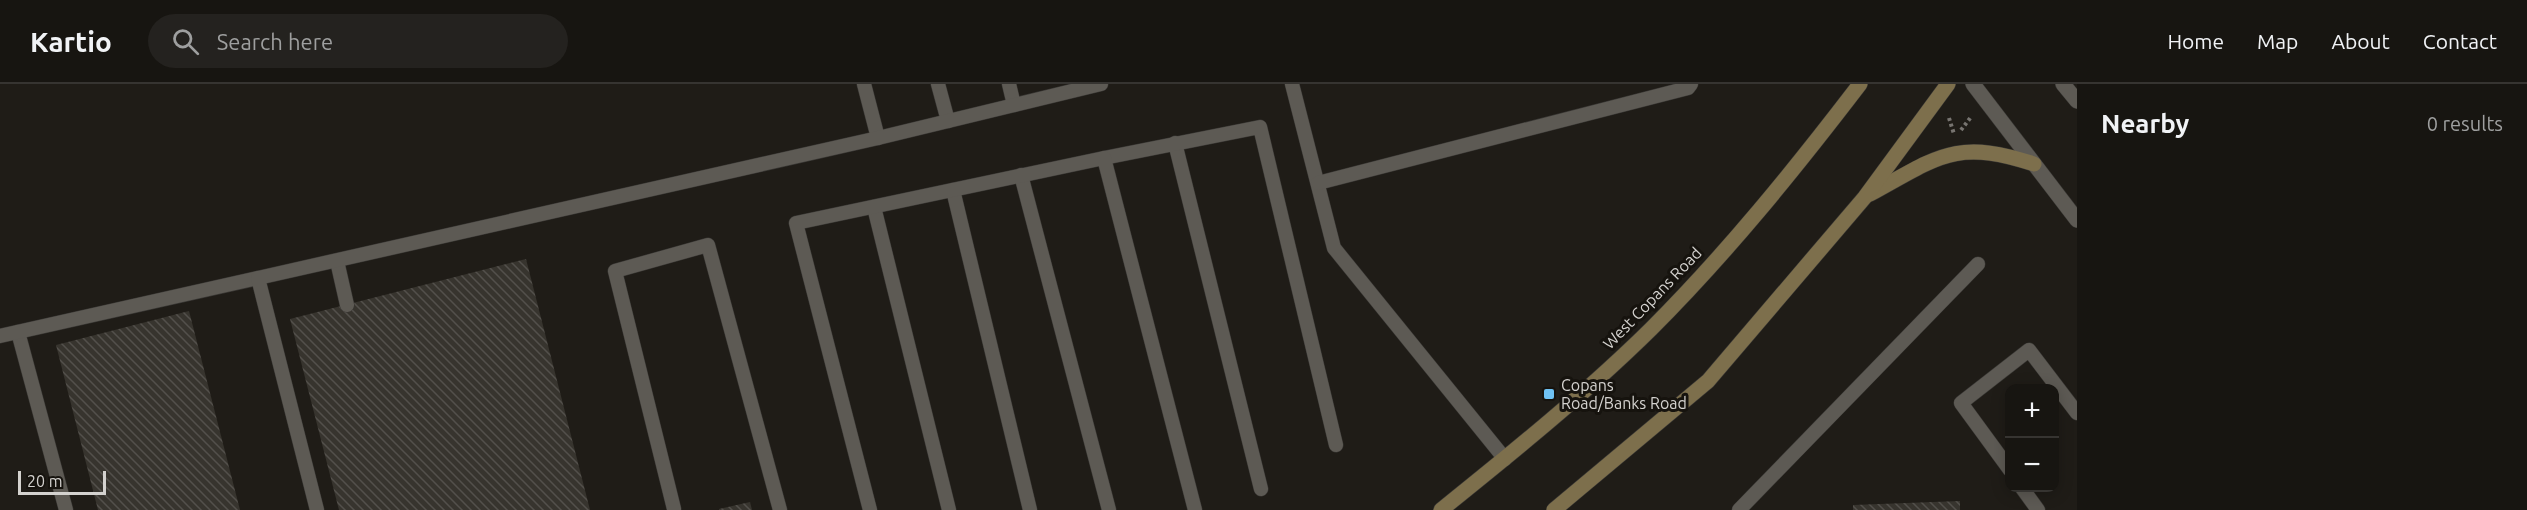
<!DOCTYPE html>
<html lang="en">
<head>
<meta charset="utf-8">
<style>
	body { margin:0; font-family:Ubuntu,sans-serif; background:#24221f; color:#f1f3f6 }
	.controls { position:absolute; right:18px; bottom:18px; display:grid; overflow:hidden; border-radius:12px; box-shadow:0 3px 15px #0003 }
	.controls button { width:54px; height:54px; display:grid; place-items:center; padding:0; border:0; border-bottom:2px solid #363431; background:#171511; color:#f1f3f6; font:30px sans-serif }
	.scale { position:absolute; left:18px; bottom:15px; width:88px; box-sizing:border-box; padding-left:6px; border:3px solid #d4d2cf; border-top:0; font-size:16px; line-height:21px; white-space:nowrap; color:#d4d2cf; -webkit-text-stroke:4px #16130e; paint-order:stroke }
	.list { margin:0; padding:0; list-style:none }
	h2 { display:flex; justify-content:space-between; align-items:center; height:78px; margin:0; padding:0 24px; font-size:26px }
	h2 small { font-size:20px; font-weight:400; color:#9e9f9f }
	.icon { flex:none; width:33px; height:33px; fill:none; stroke:currentColor; stroke-width:2; stroke-linecap:round; stroke-linejoin:round }
	.map { position:relative; flex:none; width:2077px; height:426px; overflow:hidden }
	header { display:flex; align-items:center; gap:36px; box-sizing:border-box; height:84px; padding:0 30px; background:#171511; border-bottom:2px solid #363431 }
	header strong { font-size:28px }
	nav { display:flex; gap:33px; margin-inline-start:auto; font-size:21px }
	.search { width:420px; height:54px; background:#24221f; display:flex; align-items:center; gap:15px; box-sizing:border-box; padding:0 21px; border-radius:33px; color:#9e9f9f; font-size:22px }
	main { display:flex }
	aside { flex:1; background:#171511 }
	.map>svg:first-child { display:block }
	.building { fill:url(#building-back-hatch) }
	.lines { fill:none; stroke-linecap:round; stroke-linejoin:round }
	.service-casing { stroke:#3a3835; stroke-width:15 }
	.tertiary-casing { stroke:#3a3835; stroke-width:16 }
	.secondary-casing { stroke:#3a3835; stroke-width:16 }
	.path { stroke:#777470; stroke-width:4; stroke-dasharray:3 3; stroke-linecap:butt }
	.service { stroke:#5d5a54; stroke-width:14 }
	.tertiary { stroke:#5d5a54; stroke-width:15 }
	.secondary { stroke:#7d6f4c; stroke-width:15 }
	.poi-dot { fill:#6fc2f4; stroke:#16130e; stroke-width:2 }
	.labels { text-anchor:middle; dominant-baseline:central; stroke-width:6; stroke-linejoin:round; paint-order:stroke }
	.street-label { font-size:16px; fill:#d4d2cf; stroke:#16130e }
	.poi-label { font-size:16px; fill:#d4d2cf; stroke:#16130e; text-anchor:start }
</style>
</head>
<body>
<header>
<strong>Kartio</strong>
<div class="search"><svg class="icon" aria-label="search" viewBox="0 0 24 24"><circle cx="10" cy="10" r="6"/><path d="M15 15l6 6"/></svg>Search here</div>
<nav><a>Home</a><a>Map</a><a>About</a><a>Contact</a></nav>
</header>
<main>
<div class="map">
<svg width="2077" height="426" viewBox="0 0 2077 426">
	<defs>
		<pattern id="building-back-hatch" width="6" height="6" patternUnits="userSpaceOnUse" patternTransform="scale(1.5)"><rect width="6" height="6" fill="#37342e"/><path d="M-1 5l2 2M0 0l6 6M5-1l2 2" fill="none" stroke="#53504b"/></pattern>
	</defs>
	<rect width="100%" height="100%" fill="#1f1c17"/>
	<!-- building -->
	<g class="building">
		<path d="M 526,175 L 590,426 L 339,426 L 290,235 Z"/>
		<path d="M 189,227 L 240,426 L 98,426 L 56,261 Z"/>
		<path d="M 1960,417 L 1960,426 L 1853,426 L 1853,421 Z"/>
		<path d="M 750,418 L 752,426 L 719,426 L 719,425 Z"/>
	</g>
	<g class="lines">
		<!-- service casing -->
		<g class="service-casing">
			<g id="service">
				<path d="M 864,0 L 878,54"/>
				<path d="M 938,0 L 948,37"/>
				<path d="M 1009,0 L 1014,21"/>
				<path d="M 1292,0 L 1334,164 L 1505,375"/>
				<path d="M 1175,59 L 1261,405"/>
				<path d="M 1104,74 L 1260,43 L 1336,361"/>
				<path d="M 1021,91 L 1109,426"/>
				<path d="M 1318,99 L 1688,4 L 1691,0"/>
				<path d="M 953,106 L 1030,426"/>
				<path d="M 874,123 L 949,426"/>
				<path d="M 337,177 L 347,221"/>
				<path d="M 18,248 L 66,426"/>
				<path d="M 0,252 L 258,194"/>
				<path d="M 2010,386 L 1961,319 L 2029,266 L 2077,329"/>
				<path d="M 2022,404 L 2038,426"/>
				<path d="M 674,425 L 615,187 L 708,161 L 780,426"/>
				<path d="M 317,426 L 258,194 L 878,54 L 1101,0"/>
				<path d="M 870,426 L 796,139 L 1104,74 L 1195,426"/>
				<path d="M 1739,426 L 1978,180"/>
			</g>
		</g>
		<!-- tertiary casing -->
		<g class="tertiary-casing">
			<g id="tertiary">
				<path d="M 1973,0 L 2077,136"/>
				<path d="M 2063,0 L 2077,17"/>
			</g>
		</g>
		<!-- secondary casing -->
		<g class="secondary-casing">
			<g id="secondary">
				<path d="M 1870,110 C 1938,73 1955,54 2034,80"/>
				<path d="M 1441,426 C 1513,368 1585,310 1651,245 C 1727,169 1795,85 1860,0"/>
				<path d="M 1554,426 L 1708,297 L 1865,113 L 1948,0"/>
			</g>
		</g>
		<!-- path -->
		<g class="path">
			<path d="M 1949,34 L 1954,50"/>
			<path d="M 1961,46 L 1971,33"/>
		</g>
		<!-- service -->
		<use href="#service" class="service"/>
		<!-- tertiary -->
		<use href="#tertiary" class="tertiary"/>
		<!-- secondary -->
		<use href="#secondary" class="secondary"/>
	</g>
	<!-- markers -->
	<rect class="poi-dot" x="1543" y="304" width="12" height="12" rx="3"/>
	<g class="labels">
		<!-- street labels -->
		<g class="street-label">
			<text transform="translate(1652 214) rotate(-46)">West Copans Road</text>
		</g>
		<!-- poi labels -->
		<g class="poi-label">
			<text x="1561" y="301">Copans<tspan x="1561" dy="18">Road/Banks Road</tspan></text>
		</g>
	</g>
</svg>
<div class="controls">
<button>+</button>
<button>−</button>
</div>
<div class="scale">20 m</div>
</div>
<aside>
<h2>Nearby<small>0 results</small></h2>
<ul class="list">
</ul>
</aside>
</main>
</body>
</html>
